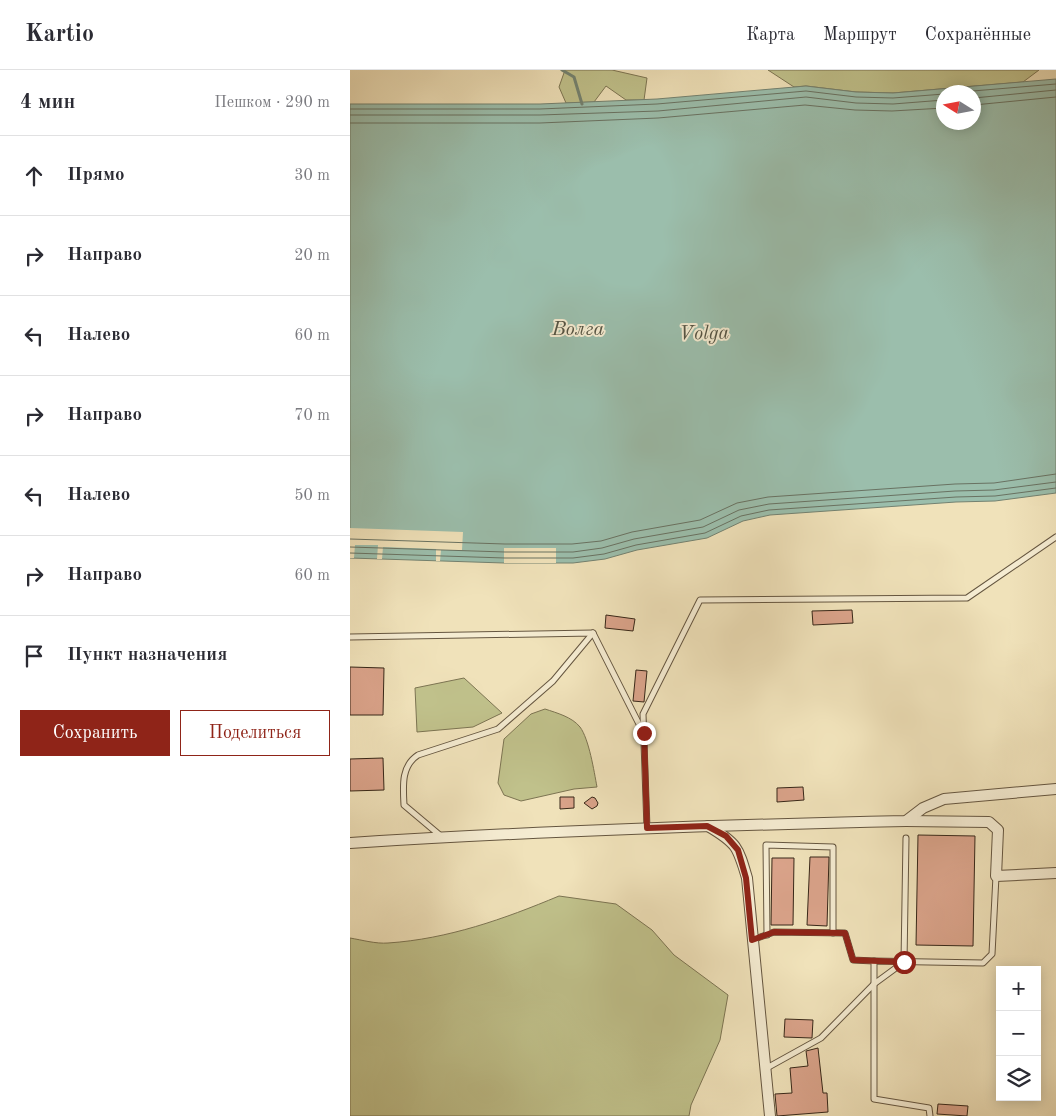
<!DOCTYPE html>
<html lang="ru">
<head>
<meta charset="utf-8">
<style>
	body { margin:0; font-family:"Old Standard TT",serif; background:#f2f2f3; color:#2b2b33 }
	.controls { position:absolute; right:15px; bottom:15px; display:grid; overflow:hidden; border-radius:0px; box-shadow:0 2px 12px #0003 }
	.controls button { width:45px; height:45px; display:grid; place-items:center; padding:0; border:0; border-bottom:1px solid #e1e1e2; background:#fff; color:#2b2b33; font:25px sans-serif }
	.compass { position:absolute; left:586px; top:15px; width:45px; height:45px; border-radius:50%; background:#fff; box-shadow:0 2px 12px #0003; rotate:281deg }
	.stop { position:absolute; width:15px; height:15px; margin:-11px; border:4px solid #8f2418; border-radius:50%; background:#fff }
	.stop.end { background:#8f2418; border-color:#fff; box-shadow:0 1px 5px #0008 }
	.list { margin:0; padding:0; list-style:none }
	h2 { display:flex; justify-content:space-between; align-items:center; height:65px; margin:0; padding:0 20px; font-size:21px }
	h2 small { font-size:16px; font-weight:400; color:#7c7c81 }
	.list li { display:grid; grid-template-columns:32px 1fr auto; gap:15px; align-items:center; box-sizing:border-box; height:80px; padding:0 20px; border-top:1px solid #e1e1e2 }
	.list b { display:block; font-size:19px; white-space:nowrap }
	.list em { font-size:16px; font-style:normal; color:#7c7c81 }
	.actions { display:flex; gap:10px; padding:15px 20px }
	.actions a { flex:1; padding:11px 0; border:1px solid #8f2418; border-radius:0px; text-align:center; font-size:18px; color:#8f2418 }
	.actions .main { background:#8f2418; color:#fff }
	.icon { flex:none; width:28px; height:28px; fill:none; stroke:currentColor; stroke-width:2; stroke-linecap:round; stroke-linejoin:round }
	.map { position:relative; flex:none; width:706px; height:1046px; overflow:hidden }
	header { display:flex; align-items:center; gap:30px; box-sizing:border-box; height:70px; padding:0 25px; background:#fff; border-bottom:1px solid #e1e1e2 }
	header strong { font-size:24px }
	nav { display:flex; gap:28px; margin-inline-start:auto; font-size:18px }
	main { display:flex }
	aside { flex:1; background:#fff }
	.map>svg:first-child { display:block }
	.green { fill:#c0c18b; stroke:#7c7452 }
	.water { fill:#9bbeac; stroke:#738271; fill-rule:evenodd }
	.pier { fill:#f0e2ba }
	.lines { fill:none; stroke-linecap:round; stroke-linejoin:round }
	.shore { stroke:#697262; stroke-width:1 }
	.stream { stroke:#738271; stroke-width:3 }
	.building { fill:#daa38a; stroke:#372718 }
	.service-casing { stroke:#655640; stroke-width:7 }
	.minor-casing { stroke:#655640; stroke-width:12 }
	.service { stroke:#f5ecd2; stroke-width:5 }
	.minor { stroke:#f5ecd2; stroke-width:10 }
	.route { stroke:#8f2418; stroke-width:6 }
	.labels { text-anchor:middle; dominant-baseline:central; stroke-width:4; stroke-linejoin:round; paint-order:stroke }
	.water-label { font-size:20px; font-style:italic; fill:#555444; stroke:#f5ecd2 }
</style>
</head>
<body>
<header>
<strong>Kartio</strong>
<nav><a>Карта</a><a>Маршрут</a><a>Сохранённые</a></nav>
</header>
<main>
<aside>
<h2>4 мин<small>Пешком · 290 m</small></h2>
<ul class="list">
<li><svg class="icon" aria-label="ahead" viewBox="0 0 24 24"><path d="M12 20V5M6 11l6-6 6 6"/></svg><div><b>Прямо</b></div><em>30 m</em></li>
<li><svg class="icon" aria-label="right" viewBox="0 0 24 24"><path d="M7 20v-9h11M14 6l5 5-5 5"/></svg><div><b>Направо</b></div><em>20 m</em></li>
<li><svg class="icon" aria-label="left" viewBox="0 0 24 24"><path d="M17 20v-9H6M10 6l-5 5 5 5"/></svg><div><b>Налево</b></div><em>60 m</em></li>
<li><svg class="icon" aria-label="right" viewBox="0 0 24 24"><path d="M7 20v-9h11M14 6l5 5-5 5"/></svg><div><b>Направо</b></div><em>70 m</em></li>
<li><svg class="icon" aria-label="left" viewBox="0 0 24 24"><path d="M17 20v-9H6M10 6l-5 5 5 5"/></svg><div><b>Налево</b></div><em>50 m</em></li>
<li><svg class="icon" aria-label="right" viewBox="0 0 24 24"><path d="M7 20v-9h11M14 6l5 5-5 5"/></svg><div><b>Направо</b></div><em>60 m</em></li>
<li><svg class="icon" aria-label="arrive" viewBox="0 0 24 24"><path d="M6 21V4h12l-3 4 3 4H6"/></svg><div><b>Пункт назначения</b></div></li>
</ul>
<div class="actions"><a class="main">Сохранить</a><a>Поделиться</a></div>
</aside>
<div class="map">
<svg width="706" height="1046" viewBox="0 0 706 1046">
	<rect width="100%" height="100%" fill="#f0e2ba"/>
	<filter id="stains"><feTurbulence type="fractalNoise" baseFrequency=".004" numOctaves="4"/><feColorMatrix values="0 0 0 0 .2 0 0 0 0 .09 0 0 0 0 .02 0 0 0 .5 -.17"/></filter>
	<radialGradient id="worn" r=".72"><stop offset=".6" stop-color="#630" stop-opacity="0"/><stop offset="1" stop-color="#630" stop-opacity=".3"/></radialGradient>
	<!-- green -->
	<g class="green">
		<path d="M 215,0 L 262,0 L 297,8 L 294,30 L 276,30 L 256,16 L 244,32 L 216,33 L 209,17 Z"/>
		<path d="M 418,0 L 689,0 L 673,12 L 543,23 L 506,22 L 456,16 L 444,17 Z"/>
		<path d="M 114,608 L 152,643 L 123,657 L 67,662 L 65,618 Z"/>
		<path d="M 195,639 C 207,643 222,647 230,657 C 239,669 244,701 247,717 L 224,719 L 171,731 L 154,725 L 148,713 L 154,669 L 181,644 Z"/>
		<path d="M 209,826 L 266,834 L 302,860 L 324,885 L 378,925 L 370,970 L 341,1035 L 339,1046 L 0,1046 L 0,868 C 12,870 26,874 38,873 C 98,869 154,849 209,826 Z"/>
	</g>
	<!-- water -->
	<path class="water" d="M 706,9 L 706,423 L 645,431 L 606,432 L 420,445 L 393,451 L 357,468 L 287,480 L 255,489 L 223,493 L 154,493 L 0,488 L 0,34 L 190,34 L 307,29 L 456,16 L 506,22 L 543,23 ZM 594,22 L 624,22 L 624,52 L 594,52 Z"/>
	<!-- pier -->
	<g class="pier">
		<path d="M 0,458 L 113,462 L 112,480 L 91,480 L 90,491 L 86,491 L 86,479 L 33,477 L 32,489 L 27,489 L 28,475 L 5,475 L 4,488 L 0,488 Z"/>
		<rect x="154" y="478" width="52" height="15"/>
	</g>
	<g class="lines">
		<!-- shore -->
		<g class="shore">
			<path d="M 611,22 L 706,14"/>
			<path d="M 624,28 L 706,20"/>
			<path d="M 624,35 L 706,27"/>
			<path d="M 0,39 L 190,39 L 307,34 L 456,21 L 506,27 L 543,28 L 594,24"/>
			<path d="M 0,45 L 190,45 L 308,41 L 456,27 L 506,33 L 543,34 L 594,30"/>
			<path d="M 0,53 L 190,53 L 308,48 L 455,35 L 505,40 L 542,41 L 594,38"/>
			<path d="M 0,469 L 155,474 L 222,474 L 251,471 L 282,462 L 350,450 L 387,433 L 418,427 L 605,414 L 644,413 L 706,404"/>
			<path d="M 0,477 L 155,482 L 223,482 L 252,478 L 284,469 L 353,457 L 389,440 L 419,434 L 605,421 L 644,420 L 706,412"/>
			<path d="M 0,483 L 155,488 L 223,488 L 254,484 L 286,475 L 355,463 L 391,446 L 419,440 L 606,427 L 645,426 L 706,418"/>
		</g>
		<!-- stream -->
		<path class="stream" d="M 212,0 L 224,7 L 232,34"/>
	</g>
	<!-- building -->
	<g class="building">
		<path d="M 502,540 L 503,553 L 463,555 L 462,541 Z"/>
		<path d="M 256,545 L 285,549 L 283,561 L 255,558 Z"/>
		<path d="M 0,597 L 34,598 L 33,645 L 0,645 Z"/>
		<path d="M 286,600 L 297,601 L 294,632 L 283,631 Z"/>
		<path d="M 33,688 L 34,720 L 0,721 L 0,689 Z"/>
		<path d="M 453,717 L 454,730 L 427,732 L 427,718 Z"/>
		<path d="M 210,727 L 224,727 L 224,738 L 210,739 Z"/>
		<path d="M 242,727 L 245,728 L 248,733 L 247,736 L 242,739 L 234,733 Z"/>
		<path d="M 568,765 L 625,766 L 623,876 L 566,875 Z"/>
		<path d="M 460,787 L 479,787 L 477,856 L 457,855 Z"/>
		<path d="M 422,788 L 444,788 L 443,855 L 421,855 Z"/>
		<path d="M 435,949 L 463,950 L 462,968 L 434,967 Z"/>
		<path d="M 468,978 L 473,1023 L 477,1023 L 478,1042 L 427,1046 L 425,1024 L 442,1023 L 440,998 L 458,996 L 456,981 Z"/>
		<path d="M 588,1034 L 618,1036 L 617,1046 L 587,1044 Z"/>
	</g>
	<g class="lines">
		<!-- service casing -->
		<g class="service-casing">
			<g id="service">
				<path d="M 0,567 L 243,563 L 292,660"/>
				<path d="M 297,758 L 293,644 L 350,530 L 617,528 L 706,467"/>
				<path d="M 92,767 L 54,735 C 53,716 51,696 68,685 L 148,659 L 203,611 L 243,563"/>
				<path d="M 417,865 L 416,775 L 483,777 L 483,863"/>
				<path d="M 402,870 L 424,862 L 495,863 L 503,890 L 524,891"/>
				<path d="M 415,999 L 471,968 L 524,914 L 554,892 L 556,768"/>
				<path d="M 580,1046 L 579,1038 L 524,1029 L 524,891 L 633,893 L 642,884 L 646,806"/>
			</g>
		</g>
		<!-- minor casing -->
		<g class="minor-casing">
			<g id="minor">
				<path d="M 556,751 L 639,752 L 648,760 L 646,806 L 706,803"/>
				<path d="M 358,756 C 387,773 388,777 397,808 L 420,1046"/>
				<path d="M 0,773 C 185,761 371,755 556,751 L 573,738 L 594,729 L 706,719"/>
			</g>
		</g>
		<!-- service -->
		<use href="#service" class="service"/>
		<!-- minor -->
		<use href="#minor" class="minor"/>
	</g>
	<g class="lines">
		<!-- route -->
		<path class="route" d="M 294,663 L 297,758 L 357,756 L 376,766 L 388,780 L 396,808 L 402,870 L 424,862 L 495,863 L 503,890 L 554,892"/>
	</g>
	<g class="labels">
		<!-- water labels -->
		<g class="water-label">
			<text x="228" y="260">Волга</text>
			<text transform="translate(354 264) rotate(-1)">Volga</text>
		</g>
	</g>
	<rect width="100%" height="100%" filter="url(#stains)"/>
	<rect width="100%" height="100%" fill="url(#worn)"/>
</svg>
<div class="controls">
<button>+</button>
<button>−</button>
<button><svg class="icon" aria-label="layers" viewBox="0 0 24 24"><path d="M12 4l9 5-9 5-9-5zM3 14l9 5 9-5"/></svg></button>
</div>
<svg class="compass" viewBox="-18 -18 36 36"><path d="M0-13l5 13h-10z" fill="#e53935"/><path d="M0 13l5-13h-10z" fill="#7c7c81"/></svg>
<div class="stop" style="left:554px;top:892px"></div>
<div class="stop end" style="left:294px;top:663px"></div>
</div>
</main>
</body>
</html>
